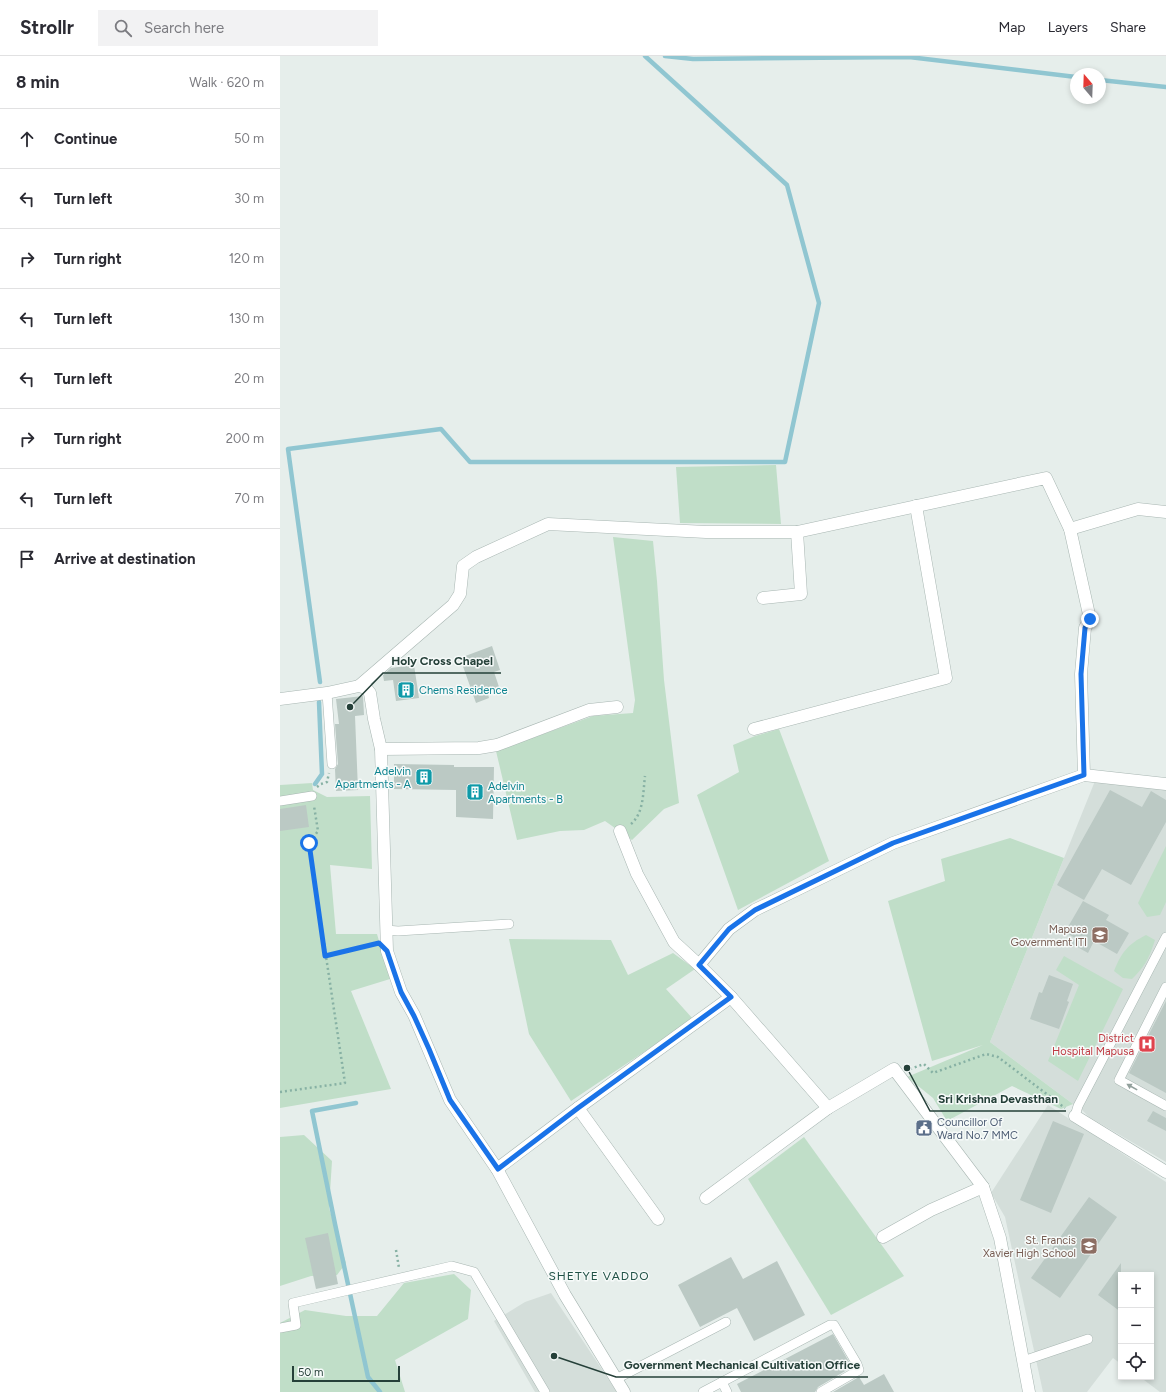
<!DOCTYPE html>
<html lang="en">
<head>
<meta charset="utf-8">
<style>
	body { margin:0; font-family:Figtree,sans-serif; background:#f2f2f3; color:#2b2b33 }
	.controls { position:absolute; right:12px; bottom:12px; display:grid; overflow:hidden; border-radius:0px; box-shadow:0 2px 6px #0003 }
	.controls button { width:36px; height:36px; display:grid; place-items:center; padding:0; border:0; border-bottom:1px solid #e1e1e2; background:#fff; color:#2b2b33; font:20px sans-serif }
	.compass { position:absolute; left:790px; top:12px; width:36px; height:36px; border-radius:50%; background:#fff; box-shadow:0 2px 6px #0003; rotate:341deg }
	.scale { position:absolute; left:12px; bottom:10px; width:108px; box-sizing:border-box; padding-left:4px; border:2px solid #254039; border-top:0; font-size:11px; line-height:14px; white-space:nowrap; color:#254039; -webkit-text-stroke:3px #f6faf9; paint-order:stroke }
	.stop { position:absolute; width:12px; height:12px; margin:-9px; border:3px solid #1a73e8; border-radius:50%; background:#fff }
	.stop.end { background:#1a73e8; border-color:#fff; box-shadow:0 1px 4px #0008 }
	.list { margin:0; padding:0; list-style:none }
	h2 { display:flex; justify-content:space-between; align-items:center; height:52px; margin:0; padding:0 16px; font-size:17px }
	h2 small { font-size:13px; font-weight:400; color:#7c7c81 }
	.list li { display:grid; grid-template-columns:26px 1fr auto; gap:12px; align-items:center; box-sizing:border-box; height:60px; padding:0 16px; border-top:1px solid #e1e1e2 }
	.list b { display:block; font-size:15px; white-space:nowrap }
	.list em { font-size:13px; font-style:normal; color:#7c7c81 }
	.icon { flex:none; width:22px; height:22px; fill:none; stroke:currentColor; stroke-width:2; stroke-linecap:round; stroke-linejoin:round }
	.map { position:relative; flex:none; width:886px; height:1336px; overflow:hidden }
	header { display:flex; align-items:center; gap:24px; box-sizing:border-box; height:56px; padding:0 20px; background:#fff; border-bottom:1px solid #e1e1e2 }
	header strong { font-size:19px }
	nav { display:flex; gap:22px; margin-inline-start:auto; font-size:14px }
	.search { width:280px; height:36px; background:#f2f2f3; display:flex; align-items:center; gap:10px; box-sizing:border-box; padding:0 14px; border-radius:0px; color:#7c7c81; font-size:15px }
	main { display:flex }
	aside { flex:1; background:#fff }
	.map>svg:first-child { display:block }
	.built { fill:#d4deda }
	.green { fill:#c0dec8 }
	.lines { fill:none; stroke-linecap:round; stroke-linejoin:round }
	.stream { stroke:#90c6d1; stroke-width:4.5 }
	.building { fill:#bbc9c4 }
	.service-casing { stroke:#a8b6b2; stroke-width:10 }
	.minor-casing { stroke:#a8b6b2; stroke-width:13 }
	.path { stroke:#87b1a4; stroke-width:2.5; stroke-dasharray:2 3; stroke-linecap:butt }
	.service { stroke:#fff; stroke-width:9 }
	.minor { stroke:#fff; stroke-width:12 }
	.oneway { fill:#92a09c }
	.route { stroke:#1a73e8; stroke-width:5 }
	.labels { text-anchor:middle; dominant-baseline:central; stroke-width:3; stroke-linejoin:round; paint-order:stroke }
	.culture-label { font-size:11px; fill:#0d838f; stroke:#f6faf9; text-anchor:start }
	.education-label { font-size:11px; fill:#785e54; stroke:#f6faf9; text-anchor:end }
	.health-label { font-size:11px; fill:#be3a42; stroke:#f6faf9; text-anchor:end }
	.service-label { font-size:11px; fill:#4e5e75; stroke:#f6faf9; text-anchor:start }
	.neighbourhood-label { font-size:12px; letter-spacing:1px; fill:#215247; stroke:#f6faf9 }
	.leader { fill:none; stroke:#254039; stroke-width:1.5 }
	.callout-dot { fill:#254039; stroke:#f6faf9; stroke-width:1.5 }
	.callout-label { font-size:12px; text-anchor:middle; font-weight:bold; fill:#254039; stroke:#f6faf9; stroke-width:3; stroke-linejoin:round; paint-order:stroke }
</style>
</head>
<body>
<header>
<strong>Strollr</strong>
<div class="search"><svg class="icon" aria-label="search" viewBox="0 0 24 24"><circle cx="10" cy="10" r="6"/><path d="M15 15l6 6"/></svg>Search here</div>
<nav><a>Map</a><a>Layers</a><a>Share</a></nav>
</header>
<main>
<aside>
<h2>8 min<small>Walk · 620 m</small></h2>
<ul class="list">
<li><svg class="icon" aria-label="ahead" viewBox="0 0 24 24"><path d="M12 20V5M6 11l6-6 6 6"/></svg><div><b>Continue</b></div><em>50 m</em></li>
<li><svg class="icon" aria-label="left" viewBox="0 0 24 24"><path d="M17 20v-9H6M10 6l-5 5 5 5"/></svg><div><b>Turn left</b></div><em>30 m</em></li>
<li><svg class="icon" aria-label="right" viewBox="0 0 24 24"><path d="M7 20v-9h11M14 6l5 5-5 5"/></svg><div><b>Turn right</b></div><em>120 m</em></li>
<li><svg class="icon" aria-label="left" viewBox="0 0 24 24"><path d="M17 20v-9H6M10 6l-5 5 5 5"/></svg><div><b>Turn left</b></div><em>130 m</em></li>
<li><svg class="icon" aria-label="left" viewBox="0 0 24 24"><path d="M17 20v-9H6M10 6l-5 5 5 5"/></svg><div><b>Turn left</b></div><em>20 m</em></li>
<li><svg class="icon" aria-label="right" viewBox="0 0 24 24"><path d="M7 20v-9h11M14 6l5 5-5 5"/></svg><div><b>Turn right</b></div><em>200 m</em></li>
<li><svg class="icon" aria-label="left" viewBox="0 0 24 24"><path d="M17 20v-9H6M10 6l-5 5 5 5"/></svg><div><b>Turn left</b></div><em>70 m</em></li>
<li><svg class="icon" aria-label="arrive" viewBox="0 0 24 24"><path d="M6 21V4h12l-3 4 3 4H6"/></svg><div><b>Arrive at destination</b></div></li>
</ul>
</aside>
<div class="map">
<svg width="886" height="1336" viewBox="0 0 886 1336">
	<rect width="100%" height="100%" fill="#e6eeeb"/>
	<!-- built -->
	<g class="built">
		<path d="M 815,725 L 886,734 L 886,1106 L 809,1061 L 798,1050 L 793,1048 L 710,986 Z"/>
		<path d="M 768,1049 L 886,1126 L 886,1336 L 880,1336 L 860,1321 L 871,1321 L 871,1219 L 841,1219 L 841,1308 L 833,1302 L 807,1336 L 763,1336 L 725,1161 L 711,1137 Z"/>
		<path d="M 271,1237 L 337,1336 L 255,1336 L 214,1265 L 245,1246 Z"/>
	</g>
	<!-- green -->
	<g class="green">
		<path d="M 496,409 L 501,468 L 400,467 L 396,411 Z"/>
		<path d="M 333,481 L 373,485 L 377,525 L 384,624 L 399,747 L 384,753 L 352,784 L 325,765 L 304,774 L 280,775 L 237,784 L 216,695 L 313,660 L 353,657 L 355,644 Z"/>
		<path d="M 499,673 L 549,805 L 458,854 L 417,739 L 459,716 L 453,689 L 475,680 Z"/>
		<path d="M 32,727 L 33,734 L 47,741 L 90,740 L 92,813 L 50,809 L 56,878 L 97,878 L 110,923 L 71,935 L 111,1033 L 0,1052 L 0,729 Z"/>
		<path d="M 730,782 L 784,802 L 710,986 L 793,1048 L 781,1053 L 732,1030 L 667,1065 L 653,1042 L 627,1021 L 703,989 L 652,1005 L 608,845 L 665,825 L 661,803 Z"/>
		<path d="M 886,790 L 886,846 L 880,859 L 867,861 L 858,847 Z"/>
		<path d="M 866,879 L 875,884 C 869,902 866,909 852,923 L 843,922 L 834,915 C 841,897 848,888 866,879 Z"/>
		<path d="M 229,883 L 331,884 L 348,919 L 393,897 L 415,913 L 386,933 L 413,963 L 291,1045 L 249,978 Z"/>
		<path d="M 784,900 L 843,933 L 798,1025 L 768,1005 L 799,929 L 776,914 Z"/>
		<path d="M 24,1079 L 52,1105 L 49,1152 L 66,1207 L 57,1219 L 31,1220 L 0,1230 L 0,1081 Z"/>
		<path d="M 524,1081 L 624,1220 L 551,1259 L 468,1123 Z"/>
		<path d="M 174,1218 L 191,1234 L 188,1263 L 115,1304 L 125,1336 L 0,1336 L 0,1267 L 25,1254 L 66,1260 L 97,1260 L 124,1227 Z"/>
	</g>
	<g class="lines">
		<!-- stream -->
		<g class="stream">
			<path d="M 385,0 L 413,3 L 629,1 L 796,21"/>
			<path d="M 820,24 L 886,31"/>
			<path d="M 40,626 L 8,393 L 161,373 L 190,406 L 505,406 L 539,247 L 507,129 L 365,0"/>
			<path d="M 35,728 L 42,718 L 39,646"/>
			<path d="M 76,1047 L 32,1055 L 55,1168 L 88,1321 L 100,1336"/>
		</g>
	</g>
	<!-- building -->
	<g class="building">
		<path d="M 212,590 L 220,614 L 214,616 L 219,631 L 207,635 L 209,642 L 196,647 L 180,602 Z"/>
		<path d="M 134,609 L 139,642 L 116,645 L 113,624 L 104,625 L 103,619 L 111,612 Z"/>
		<path d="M 83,640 L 84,659 L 75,660 L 78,734 L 56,735 L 55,713 L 58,708 L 55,668 L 59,668 L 56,643 Z"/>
		<path d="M 114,708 L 174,709 L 174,711 L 214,711 L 213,763 L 176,761 L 176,734 L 114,733 Z"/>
		<path d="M 830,734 L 862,751 L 871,735 L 886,744 L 886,766 L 851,829 L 822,813 L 804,844 L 777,829 Z"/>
		<path d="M 26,749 L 29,771 L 0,775 L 0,753 Z"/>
		<path d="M 803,845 L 829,859 L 826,864 L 849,877 L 837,898 L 814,885 L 808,897 L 792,888 L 795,882 L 785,876 Z"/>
		<path d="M 769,919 L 793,928 L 787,945 L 789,946 L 779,973 L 750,963 L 759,936 L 762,937 Z"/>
		<path d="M 886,945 L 886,1037 L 849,1017 Z"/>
		<path d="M 873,1055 L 886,1062 L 886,1075 L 867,1065 Z"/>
		<path d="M 773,1065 L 804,1078 L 771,1157 L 740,1144 Z"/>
		<path d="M 809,1141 L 837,1161 L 780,1242 L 751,1222 Z"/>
		<path d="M 48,1177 L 58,1228 L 36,1233 L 25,1182 Z"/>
		<path d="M 451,1201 L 463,1223 L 497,1205 L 525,1259 L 474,1285 L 457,1252 L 420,1271 L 398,1229 Z"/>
		<path d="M 841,1207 L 841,1256 L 818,1239 Z"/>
		<path d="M 553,1278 L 572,1311 L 538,1331 L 535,1336 L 461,1336 L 457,1328 Z"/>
		<path d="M 604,1318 L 614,1336 L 553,1336 L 579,1321 L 584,1329 Z"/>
	</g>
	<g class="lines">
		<!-- service casing -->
		<g class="service-casing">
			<g id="service">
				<path d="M 47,637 L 52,708"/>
				<path d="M 0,745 L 32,740"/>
				<path d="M 106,874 L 118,875 L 229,868"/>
				<path d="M 886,931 L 839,1024 L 886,1050"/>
				<path d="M 795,1060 L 798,1050 L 886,881"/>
				<path d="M 0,1272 L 16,1269 L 13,1247 L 172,1210 L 194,1216 L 265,1336"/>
				<path d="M 743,1305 L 808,1283"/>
				<path d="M 336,1323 L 446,1266"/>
				<path d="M 442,1326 L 447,1336"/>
				<path d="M 423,1336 L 550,1269 L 554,1269 L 577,1308 L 579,1314 L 541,1336"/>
			</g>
		</g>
		<!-- minor casing -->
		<g class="minor-casing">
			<g id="minor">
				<path d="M 790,473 L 858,453 L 886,456"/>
				<path d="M 483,542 L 521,538 L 517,476"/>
				<path d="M 79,630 L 173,549 L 180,538 L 183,510 L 196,501 L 268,468 L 426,476 L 517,476 L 766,422 L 790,473 L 810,563 L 805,572 L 801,618 L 804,719"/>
				<path d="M 0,643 L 47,637 L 79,630 L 86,632 L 90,637 L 94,663 L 101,693 L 107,895 L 121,936 L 134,959 L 170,1044 L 217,1113 L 285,1239 L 344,1336"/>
				<path d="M 474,673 L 666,622 L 636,450"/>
				<path d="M 101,693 L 199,692 L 217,689 L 309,654 L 337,651"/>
				<path d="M 340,775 L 357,818 L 394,886 L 419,909 L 451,941 L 548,1052 L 614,1013 L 703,1131 L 720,1182 L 749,1336"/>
				<path d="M 419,909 L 449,873 L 475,854 L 613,787 L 804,719 L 886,728"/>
				<path d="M 298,1052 L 378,1163"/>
				<path d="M 795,1060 L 886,1116"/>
				<path d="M 217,1113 L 298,1052 L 451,941"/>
				<path d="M 426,1142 L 548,1052"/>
				<path d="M 603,1181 L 651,1154 L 703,1131"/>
			</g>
		</g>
		<!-- path -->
		<g class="path">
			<path d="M 37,731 L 41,728 L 47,726 L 49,717"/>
			<path d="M 351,768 C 364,757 363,736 365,720"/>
			<path d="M 45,900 L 94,888"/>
			<path d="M 630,1013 L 644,1008 L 653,1017 L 706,998 L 718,1001 L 785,1052"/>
			<path d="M 0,1036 L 65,1027 L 29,787 L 38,775 L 34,750"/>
			<path d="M 116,1194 L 119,1212"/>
		</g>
		<!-- service -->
		<use href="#service" class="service"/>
		<!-- minor -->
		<use href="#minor" class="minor"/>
	</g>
	<!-- one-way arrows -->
	<defs><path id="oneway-solid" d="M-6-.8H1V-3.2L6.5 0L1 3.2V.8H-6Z"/></defs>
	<use class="oneway" href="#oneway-solid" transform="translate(852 1031) rotate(-151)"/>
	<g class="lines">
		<!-- route -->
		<path class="route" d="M 29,787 L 45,900 L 99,887 L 107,895 L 121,936 L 134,960 L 149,993 L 170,1044 L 218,1113 L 298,1052 L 451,941 L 419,909 L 449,873 L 475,854 L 613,787 L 804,719 L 801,618 L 805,572 L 810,563"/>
	</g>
	<!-- icons -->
	<defs>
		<g id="building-square" transform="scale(0.9)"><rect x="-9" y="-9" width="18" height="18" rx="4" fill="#0f9aa8" stroke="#f6faf9"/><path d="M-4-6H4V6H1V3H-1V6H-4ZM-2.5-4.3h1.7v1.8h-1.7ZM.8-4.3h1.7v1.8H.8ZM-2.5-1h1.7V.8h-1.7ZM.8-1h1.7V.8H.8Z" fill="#fff"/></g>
		<g id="university-square" transform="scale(0.9)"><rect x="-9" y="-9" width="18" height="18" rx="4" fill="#8d6e63" stroke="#f6faf9"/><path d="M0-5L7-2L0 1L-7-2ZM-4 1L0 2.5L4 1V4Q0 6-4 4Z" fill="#fff"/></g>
		<g id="hospital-square" transform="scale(0.9)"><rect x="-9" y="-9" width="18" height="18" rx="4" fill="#e0444e" stroke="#f6faf9"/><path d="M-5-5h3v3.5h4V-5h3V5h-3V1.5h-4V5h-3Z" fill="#fff"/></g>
		<g id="civic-square" transform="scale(0.9)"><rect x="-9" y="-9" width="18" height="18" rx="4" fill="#5c6f8a" stroke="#f6faf9"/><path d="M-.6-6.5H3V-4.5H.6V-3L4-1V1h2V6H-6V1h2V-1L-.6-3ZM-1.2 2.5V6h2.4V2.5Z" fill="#fff"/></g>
		<g id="school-square" transform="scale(0.9)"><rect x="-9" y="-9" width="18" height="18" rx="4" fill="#8d6e63" stroke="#f6faf9"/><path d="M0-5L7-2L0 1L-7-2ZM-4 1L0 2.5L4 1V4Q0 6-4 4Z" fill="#fff"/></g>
	</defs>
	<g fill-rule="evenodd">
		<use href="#building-square" x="126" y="634"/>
		<use href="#building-square" x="144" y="721"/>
		<use href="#building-square" x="195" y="736"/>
		<use href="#university-square" x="820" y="879"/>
		<use href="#hospital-square" x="867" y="988"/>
		<use href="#civic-square" x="644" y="1072"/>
		<use href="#school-square" x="809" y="1190"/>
	</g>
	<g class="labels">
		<!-- culture labels -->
		<g class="culture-label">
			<text x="139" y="634">Chems Residence</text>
			<text x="131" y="715" text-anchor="end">Adelvin<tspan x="131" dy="13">Apartments - A</tspan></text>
			<text x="208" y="730">Adelvin<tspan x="208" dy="13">Apartments - B</tspan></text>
		</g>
		<!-- education labels -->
		<g class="education-label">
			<text x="807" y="873">Mapusa<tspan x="807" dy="13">Government ITI</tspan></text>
			<text x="796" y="1184">St. Francis<tspan x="796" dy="13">Xavier High School</tspan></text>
		</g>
		<!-- health labels -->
		<g class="health-label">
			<text x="854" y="982">District<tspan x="854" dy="13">Hospital Mapusa</tspan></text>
		</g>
		<!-- service labels -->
		<g class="service-label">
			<text x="657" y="1066">Councillor Of<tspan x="657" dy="13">Ward No.7 MMC</tspan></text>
		</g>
		<!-- neighbourhood labels -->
		<g class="neighbourhood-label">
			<text x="319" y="1220">SHETYE VADDO</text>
		</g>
	</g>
	<!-- callouts -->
	<path class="leader" d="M70 651L103 617H221M627 1012L650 1055H786M274 1300L336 1321H588"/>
	<g class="callout-dot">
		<circle cx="70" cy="651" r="4"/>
		<circle cx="627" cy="1012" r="4"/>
		<circle cx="274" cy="1300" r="4"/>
	</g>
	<g class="callout-label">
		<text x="162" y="609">Holy Cross Chapel</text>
		<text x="718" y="1047">Sri Krishna Devasthan</text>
		<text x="462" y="1313">Government Mechanical Cultivation Office</text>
	</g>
</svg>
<div class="controls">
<button>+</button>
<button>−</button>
<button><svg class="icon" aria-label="locate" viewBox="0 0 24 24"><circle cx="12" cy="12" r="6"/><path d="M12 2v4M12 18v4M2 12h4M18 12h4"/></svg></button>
</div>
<svg class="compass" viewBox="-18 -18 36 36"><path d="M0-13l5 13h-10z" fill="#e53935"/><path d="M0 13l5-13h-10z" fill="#7c7c81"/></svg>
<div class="scale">50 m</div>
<div class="stop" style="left:29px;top:787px"></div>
<div class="stop end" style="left:810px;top:563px"></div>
</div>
</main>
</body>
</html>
